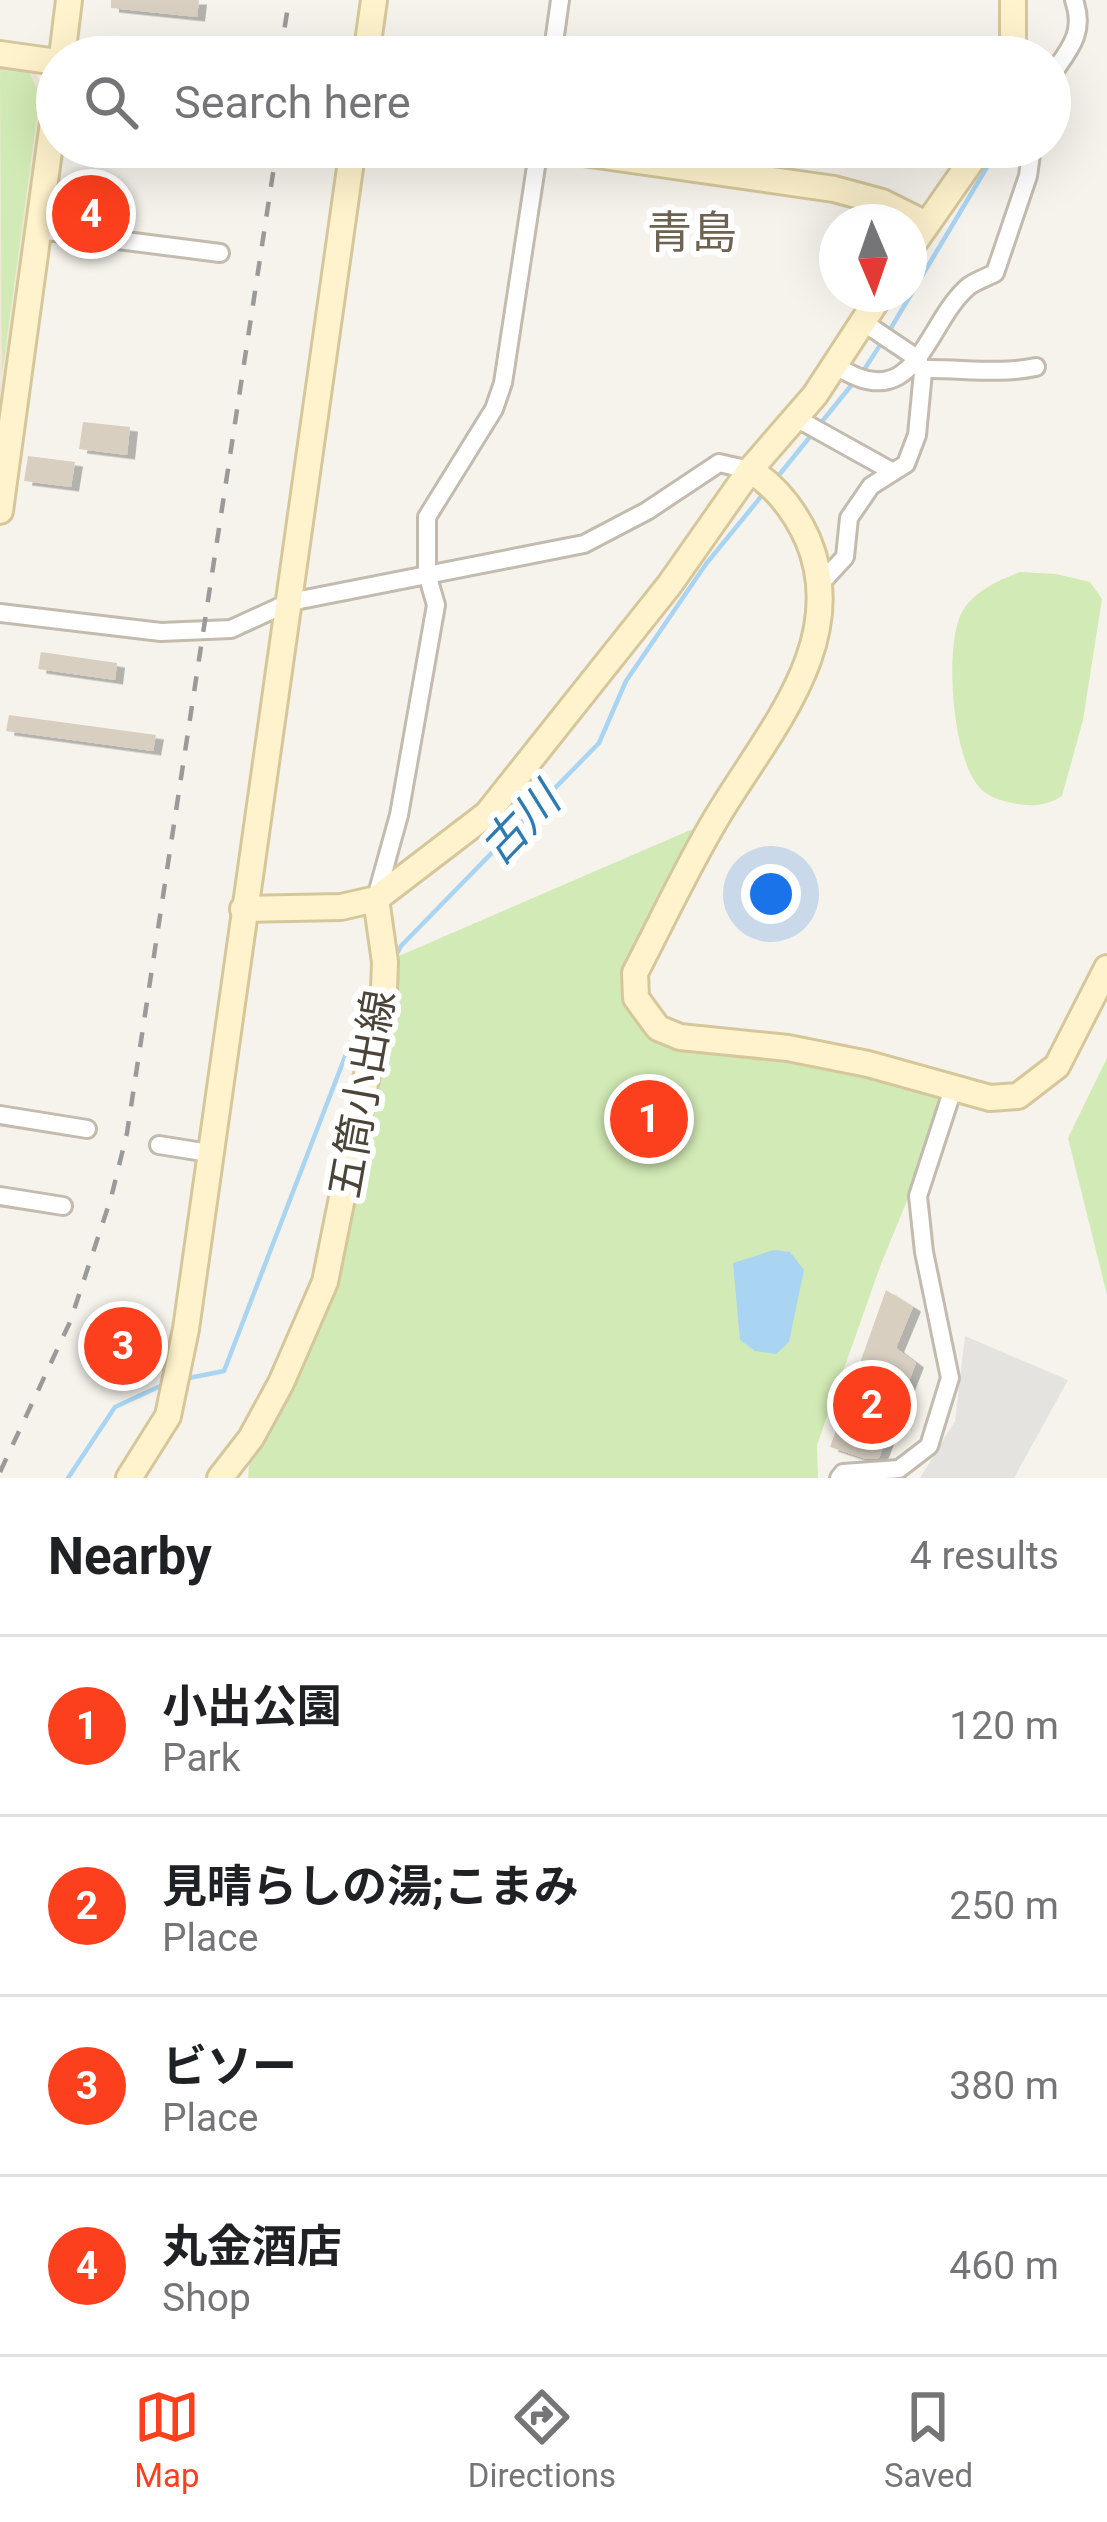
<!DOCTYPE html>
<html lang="en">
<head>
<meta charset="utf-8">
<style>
	body { margin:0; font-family:Roboto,"Noto Sans JP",sans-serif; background:#f6f6f6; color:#202124 }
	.compass { position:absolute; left:819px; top:204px; width:108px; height:108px; border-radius:50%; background:#fff; box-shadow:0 12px 48px #0002; rotate:178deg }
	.you { position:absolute; left:771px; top:894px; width:42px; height:42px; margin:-30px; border:9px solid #fff; border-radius:50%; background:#1a73e8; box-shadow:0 0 0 18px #1a73e833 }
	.badge { display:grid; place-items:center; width:78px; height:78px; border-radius:50%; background:#fc3f1d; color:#fff; font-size:39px; font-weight:700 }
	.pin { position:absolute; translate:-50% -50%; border:6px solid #fff; box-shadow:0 3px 12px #0006 }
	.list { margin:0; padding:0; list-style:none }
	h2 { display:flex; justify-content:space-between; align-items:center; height:156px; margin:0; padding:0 48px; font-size:51px }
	h2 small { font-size:39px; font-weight:400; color:#757577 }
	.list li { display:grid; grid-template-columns:78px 1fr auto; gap:36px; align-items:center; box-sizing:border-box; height:180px; padding:0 48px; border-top:3px solid #e0e0e0 }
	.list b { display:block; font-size:45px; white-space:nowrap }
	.list p { margin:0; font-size:39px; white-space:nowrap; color:#757577 }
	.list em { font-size:39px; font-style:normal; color:#757577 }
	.icon { flex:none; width:66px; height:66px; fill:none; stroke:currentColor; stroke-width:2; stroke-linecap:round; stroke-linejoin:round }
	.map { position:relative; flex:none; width:1107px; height:1478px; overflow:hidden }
	.search { position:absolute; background:#fff; box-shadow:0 12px 48px #0002; left:36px; right:36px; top:36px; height:132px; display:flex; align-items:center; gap:30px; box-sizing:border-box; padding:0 42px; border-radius:66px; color:#757577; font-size:45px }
	.sheet { height:876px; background:#fff }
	nav { display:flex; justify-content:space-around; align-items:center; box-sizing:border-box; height:168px; border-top:3px solid #e0e0e0; background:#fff; font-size:33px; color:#757577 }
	nav a { display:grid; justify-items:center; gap:6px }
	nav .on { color:#fc3f1d }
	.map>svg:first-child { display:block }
	.education { fill:#efe8d6 }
	.green { fill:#d2eab5 }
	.parking { fill:#e5e3e0 }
	.water { fill:#a9d4f2 }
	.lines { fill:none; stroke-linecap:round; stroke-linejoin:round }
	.stream { stroke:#a9d4f2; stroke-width:4.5 }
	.building { fill:#d8cfc1; filter:url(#shadow) }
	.street-casing { stroke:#c2bbae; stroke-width:22 }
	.secondary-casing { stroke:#d6c79b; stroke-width:30 }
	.street { stroke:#fff; stroke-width:16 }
	.secondary { stroke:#fff3cd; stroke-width:24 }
	.rail { stroke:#9a9a9a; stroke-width:4.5; stroke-dasharray:15 15; stroke-linecap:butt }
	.labels { text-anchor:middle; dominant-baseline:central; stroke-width:12; stroke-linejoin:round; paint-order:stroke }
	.street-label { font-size:42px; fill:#4b4439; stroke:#fff }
	.neighbourhood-label { font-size:45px; fill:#6e6250; stroke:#fff }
	.water-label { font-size:45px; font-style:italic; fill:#2e7ab2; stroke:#fff }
</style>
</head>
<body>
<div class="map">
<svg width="1107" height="1478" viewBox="0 0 1107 1478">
	<defs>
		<filter id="shadow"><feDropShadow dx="8" dy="4.5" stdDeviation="0" flood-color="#0004"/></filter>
	</defs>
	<rect width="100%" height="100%" fill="#f6f3ec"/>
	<!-- education -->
	<path class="education" d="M 0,63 L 32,67 L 47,93 L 0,481 Z"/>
	<!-- green -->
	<g class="green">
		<path d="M 0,70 L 29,73 L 40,94 L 2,374 Z"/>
		<path d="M 1020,572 L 1056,574 L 1090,582 L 1102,599 L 1083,720 L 1062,796 C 1048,805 1034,807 1018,804 C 1006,802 993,799 983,791 C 952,765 944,649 961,614 C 973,591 998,581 1020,572 Z"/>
		<path d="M 716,819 L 635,973 L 658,1028 L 954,1086 L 881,1264 L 817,1445 L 818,1478 L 248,1478 L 251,1438 L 309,1317 L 385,962 Z"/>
		<path d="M 1107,1058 L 1107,1295 L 1068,1138 Z"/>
	</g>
	<!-- parking -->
	<path class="parking" d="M 965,1336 L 1068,1380 L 1014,1478 L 920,1478 L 955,1421 Z"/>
	<!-- water -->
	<path class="water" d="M 774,1250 L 790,1252 L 804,1270 L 789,1342 L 776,1354 L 755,1351 L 740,1340 L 733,1263 Z"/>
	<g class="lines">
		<!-- stream -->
		<g class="stream">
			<path d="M 888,333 L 999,147"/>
			<path d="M 862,373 L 882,342"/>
			<path d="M 820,424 L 854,382"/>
			<path d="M 775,480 L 813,433"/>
			<path d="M 393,961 L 401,946 L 599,743 L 626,681 L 706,564 L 764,493"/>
			<path d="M 184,1379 L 224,1371 L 353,1036 L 371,1002"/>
			<path d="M 68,1478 L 115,1407 L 167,1383"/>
		</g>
	</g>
	<!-- building -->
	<g class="building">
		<path d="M 111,0 L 199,0 L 197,17 L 111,8 Z"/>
		<path d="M 79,200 L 109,205 L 106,226 L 76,222 Z"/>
		<path d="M 83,422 L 130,427 L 127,455 L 79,449 Z"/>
		<path d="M 28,456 L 75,462 L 71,487 L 24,481 Z"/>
		<path d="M 41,652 L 117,663 L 115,680 L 38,669 Z"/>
		<path d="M 9,715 L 156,735 L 153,751 L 6,731 Z"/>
		<path d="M 886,1290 L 913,1307 L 896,1348 L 916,1363 L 879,1458 L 866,1459 L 830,1447 Z"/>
		<path d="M 113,1314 L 144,1320 L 133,1378 L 102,1372 Z"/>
	</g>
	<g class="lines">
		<!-- street casing -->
		<g class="street-casing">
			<g id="street">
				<path d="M 552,57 L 560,0"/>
				<path d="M 1050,77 C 1068,51 1086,34 1074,0"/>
				<path d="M 39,230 L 220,253"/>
				<path d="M 863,322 L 918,359 L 923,372 L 917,435 L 906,464 L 893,472"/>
				<path d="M 835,365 C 917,420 925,322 969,286 C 976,281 987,277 995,273 L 1028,176 L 1032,147"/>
				<path d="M 922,369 C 961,368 998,375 1036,367"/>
				<path d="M 796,418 L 893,472 L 871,486 L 849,518 L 845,557 L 820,584"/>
				<path d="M 0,613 L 161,632 L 231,629 L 290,602 L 584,544 L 647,511 L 719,463 L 750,470"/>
				<path d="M 376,898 L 399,815 L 436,605 L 427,574 L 427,517 L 494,409 L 503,383 L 539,147"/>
				<path d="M 0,1115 L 87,1129"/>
				<path d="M 159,1145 L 209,1153"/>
				<path d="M 0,1196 L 63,1206"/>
				<path d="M 839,1478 L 843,1473 L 899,1469 L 929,1446 L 950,1378 L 924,1252 L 918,1196 L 954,1086"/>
			</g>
		</g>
		<!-- secondary casing -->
		<g class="secondary-casing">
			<g id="secondary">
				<path d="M 0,54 L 57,62"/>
				<path d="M 62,57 L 69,0"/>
				<path d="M 366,57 L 374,0"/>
				<path d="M 1013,57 L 1013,0"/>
				<path d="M 541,147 L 834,189 L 882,202 L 926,224"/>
				<path d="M 909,250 L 981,147"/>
				<path d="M 750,470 C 777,487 795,511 808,540 C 851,643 767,733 717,817 C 687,867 662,921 635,973 L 636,998 L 658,1028 L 680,1037 L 788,1048 L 868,1064 L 990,1098 L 1018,1096 L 1057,1066 L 1107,968"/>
				<path d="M 0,511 L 57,93"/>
				<path d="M 243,909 L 341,907 L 376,899 L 487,814 L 670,584 L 750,470 L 815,395 L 881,294"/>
				<path d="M 129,1478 L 168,1416 L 186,1329 L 353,147"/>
				<path d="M 220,1478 L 251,1438 L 281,1383 L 325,1282 L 384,990 L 385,962 L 376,899"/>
			</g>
		</g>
		<!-- street -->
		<use href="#street" class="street"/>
		<!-- secondary -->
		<use href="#secondary" class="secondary"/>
		<!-- rail -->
		<g class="rail">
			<path d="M 280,57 L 289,0"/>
			<path d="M 0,1472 L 70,1322 L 111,1198 L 127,1133 L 277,147"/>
		</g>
	</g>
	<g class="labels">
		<!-- street labels -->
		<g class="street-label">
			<text transform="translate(362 1094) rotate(-80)">五筒小出線</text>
		</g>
		<!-- neighbourhood labels -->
		<g class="neighbourhood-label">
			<text x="692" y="232">青島</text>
		</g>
		<!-- water labels -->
		<g class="water-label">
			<text transform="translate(520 824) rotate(-46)">古川</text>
		</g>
	</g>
</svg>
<svg class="compass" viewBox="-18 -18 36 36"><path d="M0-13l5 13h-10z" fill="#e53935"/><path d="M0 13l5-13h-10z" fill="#757577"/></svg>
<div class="you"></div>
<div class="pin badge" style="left:649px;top:1119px">1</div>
<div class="pin badge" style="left:872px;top:1405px">2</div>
<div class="pin badge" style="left:123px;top:1346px">3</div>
<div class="pin badge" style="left:91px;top:214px">4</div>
<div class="search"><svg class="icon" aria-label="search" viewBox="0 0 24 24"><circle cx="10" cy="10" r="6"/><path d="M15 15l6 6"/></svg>Search here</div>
</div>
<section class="sheet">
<h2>Nearby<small>4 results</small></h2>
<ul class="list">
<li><span class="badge">1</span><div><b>小出公園</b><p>Park</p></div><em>120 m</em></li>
<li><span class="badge">2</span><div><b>見晴らしの湯;こまみ</b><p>Place</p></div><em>250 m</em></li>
<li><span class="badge">3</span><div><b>ビソー</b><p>Place</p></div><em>380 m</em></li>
<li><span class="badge">4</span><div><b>丸金酒店</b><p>Shop</p></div><em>460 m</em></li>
</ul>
</section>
<nav>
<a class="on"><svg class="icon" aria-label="map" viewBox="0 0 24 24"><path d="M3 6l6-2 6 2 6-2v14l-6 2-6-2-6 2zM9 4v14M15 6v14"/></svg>Map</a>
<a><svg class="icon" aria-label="directions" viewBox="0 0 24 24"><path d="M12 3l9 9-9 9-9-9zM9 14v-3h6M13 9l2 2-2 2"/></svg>Directions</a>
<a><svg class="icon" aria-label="saved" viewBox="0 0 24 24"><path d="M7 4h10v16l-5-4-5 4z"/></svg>Saved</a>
</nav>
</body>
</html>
